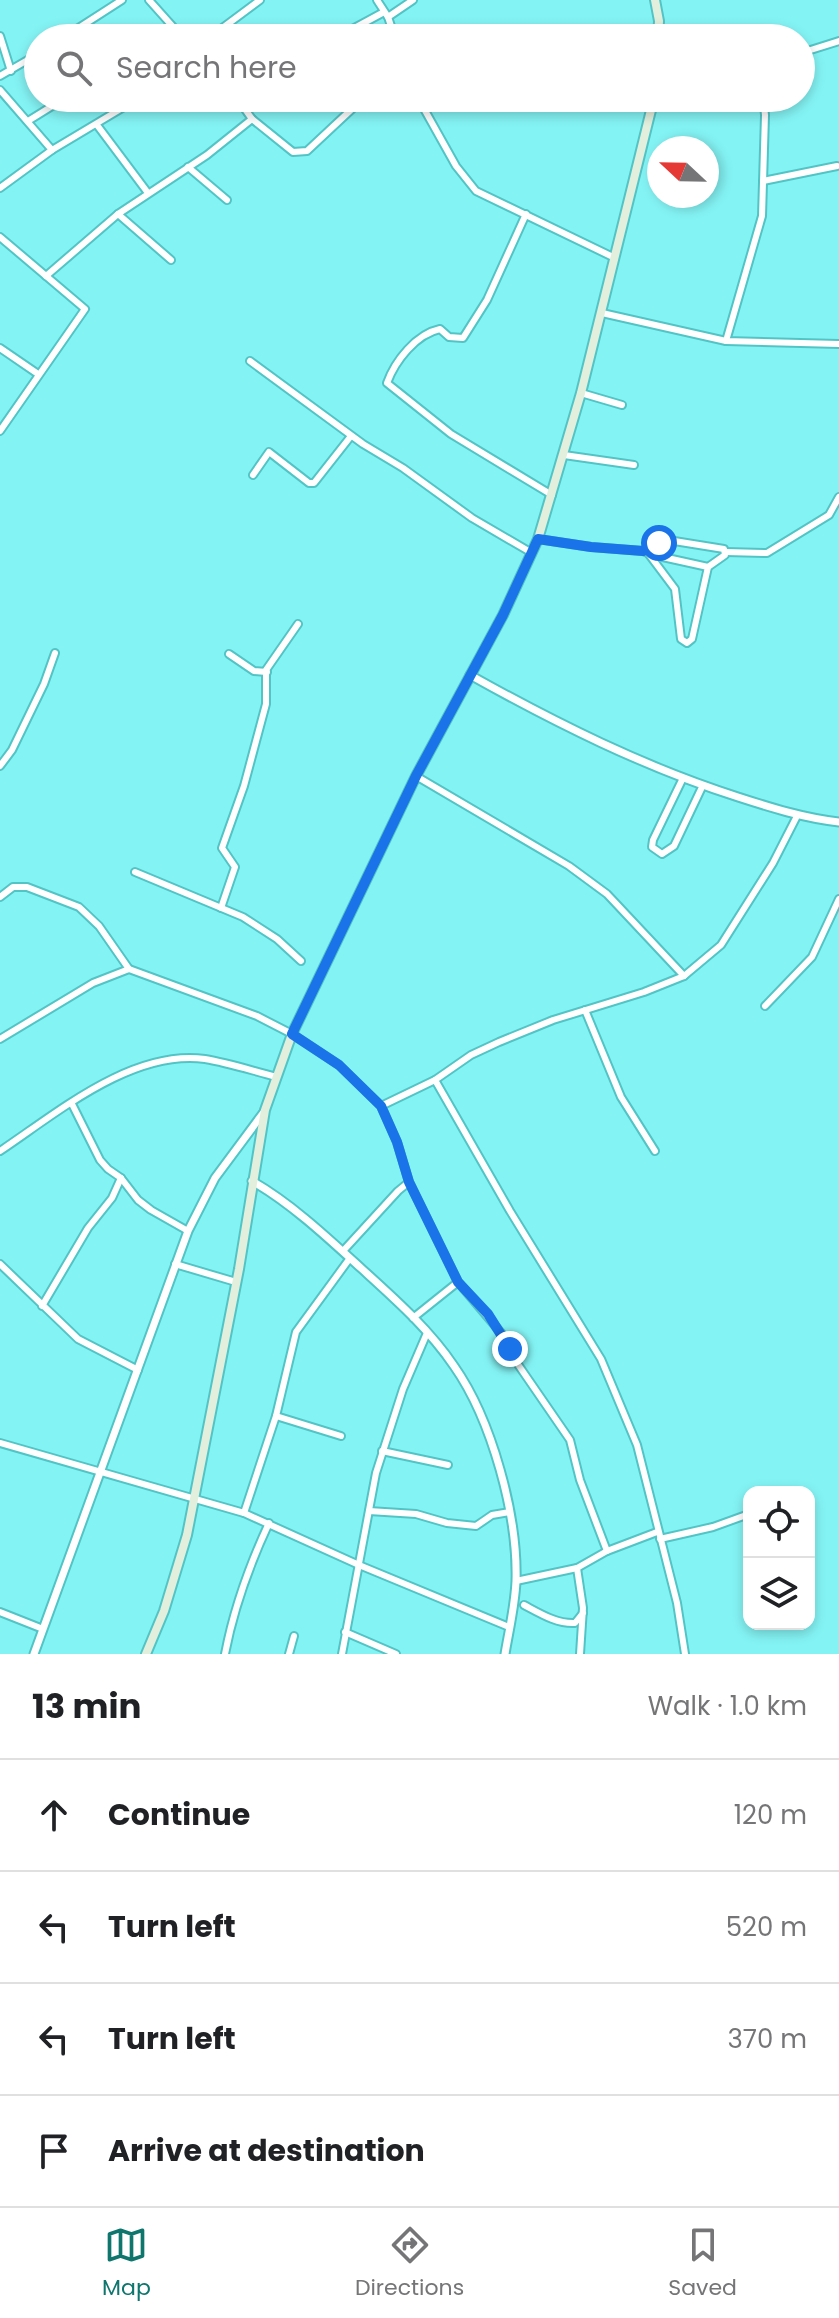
<!DOCTYPE html>
<html lang="en">
<head>
<meta charset="utf-8">
<style>
	body { margin:0; font-family:Poppins,sans-serif; background:#f6f6f6; color:#202124 }
	.controls { position:absolute; right:24px; bottom:24px; display:grid; overflow:hidden; border-radius:16px; box-shadow:0 4px 12px #0003 }
	.controls button { width:72px; height:72px; display:grid; place-items:center; padding:0; border:0; border-bottom:2px solid #e0e0e0; background:#fff; color:#202124; font:40px sans-serif }
	.compass { position:absolute; left:647px; top:136px; width:72px; height:72px; border-radius:50%; background:#fff; box-shadow:0 4px 12px #0003; rotate:292deg }
	.stop { position:absolute; width:24px; height:24px; margin:-18px; border:6px solid #1a73e8; border-radius:50%; background:#fff }
	.stop.end { background:#1a73e8; border-color:#fff; box-shadow:0 2px 8px #0008 }
	.list { margin:0; padding:0; list-style:none }
	h2 { display:flex; justify-content:space-between; align-items:center; height:104px; margin:0; padding:0 32px; font-size:34px }
	h2 small { font-size:26px; font-weight:400; color:#757577 }
	.list li { display:grid; grid-template-columns:52px 1fr auto; gap:24px; align-items:center; box-sizing:border-box; height:112px; padding:0 32px; border-top:2px solid #e0e0e0 }
	.list b { display:block; font-size:30px; white-space:nowrap }
	.list em { font-size:26px; font-style:normal; color:#757577 }
	.icon { flex:none; width:44px; height:44px; fill:none; stroke:currentColor; stroke-width:2; stroke-linecap:round; stroke-linejoin:round }
	.map { position:relative; flex:none; width:839px; height:1654px; overflow:hidden }
	.search { position:absolute; background:#fff; box-shadow:0 4px 12px #0003; left:24px; right:24px; top:24px; height:88px; display:flex; align-items:center; gap:20px; box-sizing:border-box; padding:0 28px; border-radius:44px; color:#757577; font-size:30px }
	.sheet { height:552px; background:#fff }
	nav { display:flex; justify-content:space-around; align-items:center; box-sizing:border-box; height:112px; border-top:2px solid #e0e0e0; background:#fff; font-size:22px; color:#757577 }
	nav a { display:grid; justify-items:center; gap:4px }
	nav .on { color:#0f766e }
	.map>svg:first-child { display:block }
	.lines { fill:none; stroke-linecap:round; stroke-linejoin:round }
	.minor-casing { stroke:#53c4c6; stroke-width:10 }
	.tertiary-casing { stroke:#53c4c6; stroke-width:11 }
	.secondary-casing { stroke:#53c4c6; stroke-width:12 }
	.minor { stroke:#fff; stroke-width:6 }
	.tertiary { stroke:#fff; stroke-width:7 }
	.secondary { stroke:#e2efdc; stroke-width:8 }
	.route { stroke:#1a73e8; stroke-width:10 }
</style>
</head>
<body>
<div class="map">
<svg width="839" height="1654" viewBox="0 0 839 1654">
	<rect width="100%" height="100%" fill="#84f3f4"/>
	<g class="lines">
		<!-- minor casing -->
		<g class="minor-casing">
			<g id="minor">
				<path d="M 149,0 L 183,38"/>
				<path d="M 377,0 L 388,17 L 395,38"/>
				<path d="M 388,17 L 413,0"/>
				<path d="M 0,36 L 11,71"/>
				<path d="M 63,38 L 122,0"/>
				<path d="M 209,38 L 260,0"/>
				<path d="M 336,38 L 384,12"/>
				<path d="M 801,53 L 839,41"/>
				<path d="M 0,76 L 38,54"/>
				<path d="M 0,90 L 52,150"/>
				<path d="M 418,98 L 456,166 L 476,191 L 615,258"/>
				<path d="M 252,119 L 293,152 L 307,151 L 353,108 L 370,98"/>
				<path d="M 28,121 L 65,98"/>
				<path d="M 97,125 L 148,193"/>
				<path d="M 188,167 L 227,200"/>
				<path d="M 763,181 L 837,166"/>
				<path d="M 0,188 L 52,150 L 139,98"/>
				<path d="M 118,214 L 171,260"/>
				<path d="M 526,214 L 487,300 L 463,338 L 449,337 L 440,329 C 416,334 395,361 387,383 L 451,434 L 552,495"/>
				<path d="M 0,237 L 85,309 L 0,431"/>
				<path d="M 46,276 L 118,214 L 207,155 L 252,119 L 237,98"/>
				<path d="M 602,313 L 726,341 L 839,344"/>
				<path d="M 726,341 L 762,216 L 765,115 L 763,98"/>
				<path d="M 0,348 L 38,374"/>
				<path d="M 250,361 L 363,444 L 403,468 L 472,518 L 532,553"/>
				<path d="M 581,393 L 622,405"/>
				<path d="M 564,455 L 634,465"/>
				<path d="M 253,475 L 269,452 L 309,483 L 314,483 L 351,436"/>
				<path d="M 538,539 L 591,547 L 643,551 L 668,540 L 724,549 L 725,555 L 708,567 L 692,639 L 687,643 L 681,639 L 675,589 L 648,553 L 643,551"/>
				<path d="M 726,552 L 767,553 L 829,515 L 839,497"/>
				<path d="M 649,554 L 708,567"/>
				<path d="M 229,654 L 254,671 L 267,672"/>
				<path d="M 0,766 L 12,750 L 44,684 L 55,653"/>
				<path d="M 416,776 L 569,866 L 607,894 L 684,976"/>
				<path d="M 683,778 L 653,840 L 652,847 L 662,854 L 674,846 L 703,785"/>
				<path d="M 135,872 L 243,917 L 277,939 L 301,961"/>
				<path d="M 0,897 L 13,887 L 27,887 L 79,907 L 99,926 L 129,969"/>
				<path d="M 221,908 L 235,867 L 222,848 L 244,786 L 266,704 L 266,670 L 298,624"/>
				<path d="M 765,1006 L 812,957 L 839,899"/>
				<path d="M 585,1010 L 621,1097 L 655,1151"/>
				<path d="M 0,1039 L 93,983 L 129,969 L 257,1016 L 292,1034 L 339,1065 L 381,1106 L 397,1142 L 409,1182 L 458,1282 L 502,1334 L 517,1363 L 570,1440 L 580,1480 L 607,1551"/>
				<path d="M 435,1080 L 510,1211 L 601,1359 L 637,1445 L 677,1603 L 685,1654"/>
				<path d="M 72,1104 L 100,1160 L 108,1169 L 121,1178 L 138,1200 L 151,1210 L 188,1231"/>
				<path d="M 381,1106 L 435,1080 L 471,1055 L 499,1042 L 553,1020 L 644,992 L 684,976 L 721,945 L 773,863 L 797,816"/>
				<path d="M 0,1151 C 57,1113 132,1049 205,1059 C 229,1063 253,1071 277,1077"/>
				<path d="M 343,1251 L 398,1191 L 409,1182"/>
				<path d="M 0,1264 L 78,1339 L 138,1370"/>
				<path d="M 175,1264 L 236,1282"/>
				<path d="M 42,1306 L 88,1228 L 112,1198 L 121,1178"/>
				<path d="M 413,1318 L 458,1282"/>
				<path d="M 276,1416 L 341,1436"/>
				<path d="M 0,1443 L 244,1513 L 359,1565 L 509,1627"/>
				<path d="M 382,1451 L 448,1465"/>
				<path d="M 369,1511 L 416,1514 L 447,1523 L 476,1526 L 492,1515 L 510,1512"/>
				<path d="M 244,1513 L 276,1416 L 296,1332 L 350,1258"/>
				<path d="M 660,1539 L 713,1527 L 749,1514"/>
				<path d="M 577,1568 L 583,1608 L 580,1654"/>
				<path d="M 516,1581 L 577,1568 L 607,1551 L 657,1532"/>
				<path d="M 524,1605 C 541,1614 557,1624 575,1623 L 583,1613"/>
				<path d="M 0,1612 L 43,1629"/>
				<path d="M 345,1632 L 396,1654"/>
				<path d="M 225,1654 C 234,1607 249,1566 269,1523"/>
				<path d="M 289,1654 L 294,1636"/>
				<path d="M 342,1654 L 376,1473 L 403,1389 L 427,1333"/>
			</g>
		</g>
		<!-- tertiary casing -->
		<g class="tertiary-casing">
			<g id="tertiary">
				<path d="M 470,675 C 556,723 644,767 738,797 C 772,808 804,818 839,822"/>
				<path d="M 252,1181 C 292,1204 328,1238 362,1269 C 395,1299 429,1329 454,1366 C 492,1420 518,1516 516,1581 C 515,1606 509,1630 505,1654"/>
				<path d="M 34,1654 L 188,1231 L 215,1178 L 264,1112"/>
			</g>
		</g>
		<!-- secondary casing -->
		<g class="secondary-casing">
			<g id="secondary">
				<path d="M 655,0 L 659,21 L 658,38"/>
				<path d="M 146,1654 L 164,1611 L 187,1535 L 239,1269 L 265,1110 L 292,1034 L 416,776 L 503,615 L 538,539 L 581,393 L 654,98"/>
			</g>
		</g>
		<!-- minor -->
		<use href="#minor" class="minor"/>
		<!-- tertiary -->
		<use href="#tertiary" class="tertiary"/>
		<!-- secondary -->
		<use href="#secondary" class="secondary"/>
	</g>
	<g class="lines">
		<!-- route -->
		<path class="route" d="M 510,1349 L 488,1314 L 458,1282 L 409,1182 L 397,1142 L 381,1106 L 339,1065 L 292,1034 L 416,776 L 503,615 L 538,539 L 591,547 L 643,551 L 659,543"/>
	</g>
</svg>
<div class="controls">
<button><svg class="icon" aria-label="locate" viewBox="0 0 24 24"><circle cx="12" cy="12" r="6"/><path d="M12 2v4M12 18v4M2 12h4M18 12h4"/></svg></button>
<button><svg class="icon" aria-label="layers" viewBox="0 0 24 24"><path d="M12 4l9 5-9 5-9-5zM3 14l9 5 9-5"/></svg></button>
</div>
<svg class="compass" viewBox="-18 -18 36 36"><path d="M0-13l5 13h-10z" fill="#e53935"/><path d="M0 13l5-13h-10z" fill="#757577"/></svg>
<div class="stop" style="left:659px;top:543px"></div>
<div class="stop end" style="left:510px;top:1349px"></div>
<div class="search"><svg class="icon" aria-label="search" viewBox="0 0 24 24"><circle cx="10" cy="10" r="6"/><path d="M15 15l6 6"/></svg>Search here</div>
</div>
<section class="sheet">
<h2>13 min<small>Walk · 1.0 km</small></h2>
<ul class="list">
<li><svg class="icon" aria-label="ahead" viewBox="0 0 24 24"><path d="M12 20V5M6 11l6-6 6 6"/></svg><div><b>Continue</b></div><em>120 m</em></li>
<li><svg class="icon" aria-label="left" viewBox="0 0 24 24"><path d="M17 20v-9H6M10 6l-5 5 5 5"/></svg><div><b>Turn left</b></div><em>520 m</em></li>
<li><svg class="icon" aria-label="left" viewBox="0 0 24 24"><path d="M17 20v-9H6M10 6l-5 5 5 5"/></svg><div><b>Turn left</b></div><em>370 m</em></li>
<li><svg class="icon" aria-label="arrive" viewBox="0 0 24 24"><path d="M6 21V4h12l-3 4 3 4H6"/></svg><div><b>Arrive at destination</b></div></li>
</ul>
</section>
<nav>
<a class="on"><svg class="icon" aria-label="map" viewBox="0 0 24 24"><path d="M3 6l6-2 6 2 6-2v14l-6 2-6-2-6 2zM9 4v14M15 6v14"/></svg>Map</a>
<a><svg class="icon" aria-label="directions" viewBox="0 0 24 24"><path d="M12 3l9 9-9 9-9-9zM9 14v-3h6M13 9l2 2-2 2"/></svg>Directions</a>
<a><svg class="icon" aria-label="saved" viewBox="0 0 24 24"><path d="M7 4h10v16l-5-4-5 4z"/></svg>Saved</a>
</nav>
</body>
</html>
